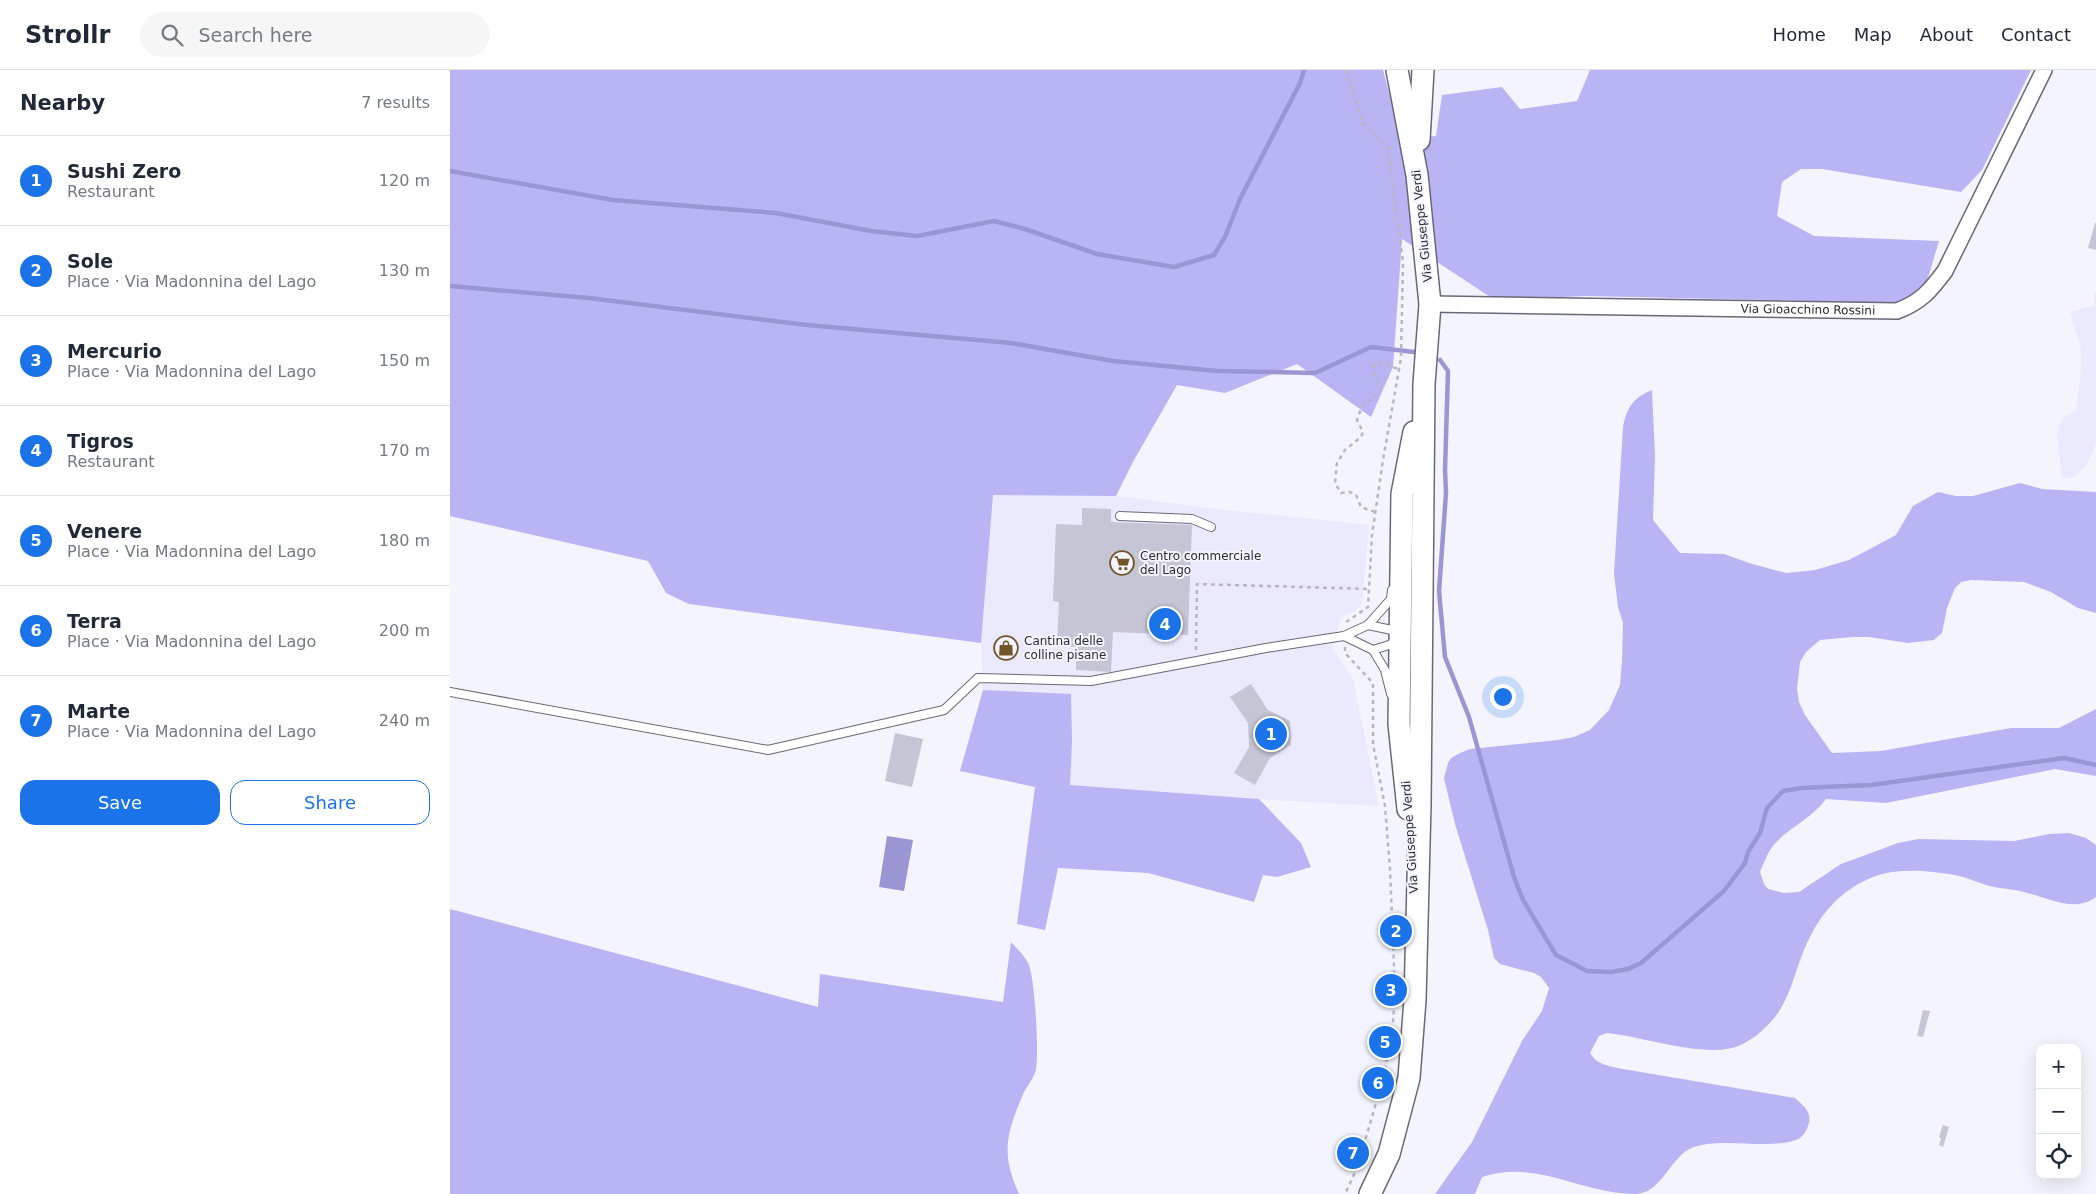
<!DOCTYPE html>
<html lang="en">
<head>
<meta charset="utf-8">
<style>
	body { margin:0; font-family:"DejaVu Sans",sans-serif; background:#f6f6f7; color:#1f2937 }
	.controls { position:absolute; right:15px; bottom:15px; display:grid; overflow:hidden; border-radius:10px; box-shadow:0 5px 20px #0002 }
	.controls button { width:45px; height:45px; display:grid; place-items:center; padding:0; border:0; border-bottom:1px solid #e0e1e3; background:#fff; color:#1f2937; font:25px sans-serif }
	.you { position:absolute; left:1052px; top:626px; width:18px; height:18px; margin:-12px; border:4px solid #fff; border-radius:50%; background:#1a73e8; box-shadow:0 0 0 8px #1a73e833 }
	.badge { display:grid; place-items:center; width:32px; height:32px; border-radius:50%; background:#1a73e8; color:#fff; font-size:16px; font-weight:700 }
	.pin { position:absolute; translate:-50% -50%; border:2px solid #fff; box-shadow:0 1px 5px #0006 }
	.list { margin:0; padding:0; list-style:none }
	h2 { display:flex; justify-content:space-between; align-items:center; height:65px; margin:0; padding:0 20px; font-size:21px }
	h2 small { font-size:16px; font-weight:400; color:#747a83 }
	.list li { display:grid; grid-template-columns:32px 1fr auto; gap:15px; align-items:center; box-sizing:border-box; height:90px; padding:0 20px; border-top:1px solid #e0e1e3 }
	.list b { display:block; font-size:19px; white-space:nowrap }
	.list p { margin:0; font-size:16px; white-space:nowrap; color:#747a83 }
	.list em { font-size:16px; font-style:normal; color:#747a83 }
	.actions { display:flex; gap:10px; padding:15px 20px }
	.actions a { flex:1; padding:11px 0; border:1px solid #1a73e8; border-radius:15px; text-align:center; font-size:18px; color:#1a73e8 }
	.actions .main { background:#1a73e8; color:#fff }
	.icon { flex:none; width:28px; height:28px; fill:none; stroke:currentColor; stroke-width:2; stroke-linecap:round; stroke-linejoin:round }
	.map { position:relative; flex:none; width:1646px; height:1124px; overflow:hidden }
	header { display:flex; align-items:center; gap:30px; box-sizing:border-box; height:70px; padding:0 25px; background:#fff; border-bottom:1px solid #e0e1e3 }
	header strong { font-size:24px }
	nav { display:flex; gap:28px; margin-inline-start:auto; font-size:18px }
	.search { width:350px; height:45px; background:#f6f6f7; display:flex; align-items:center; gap:12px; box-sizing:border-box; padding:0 18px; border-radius:28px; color:#747a83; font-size:19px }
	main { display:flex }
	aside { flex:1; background:#fff }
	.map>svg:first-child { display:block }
	.built { fill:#eae9fd }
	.forest { fill:#b9b4f4 }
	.water { fill:#9a95d3 }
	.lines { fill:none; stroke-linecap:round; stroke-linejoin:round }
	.stream { stroke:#9a95d3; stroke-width:4.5 }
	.building { fill:#c6c5d6 }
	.service-casing { stroke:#696877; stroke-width:10 }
	.minor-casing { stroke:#696877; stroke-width:18 }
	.secondary-casing { stroke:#696877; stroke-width:24 }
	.path { stroke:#b8b7c1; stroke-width:2.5; stroke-dasharray:4 4; stroke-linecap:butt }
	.service { stroke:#fff; stroke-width:8 }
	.minor { stroke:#fff; stroke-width:15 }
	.secondary { stroke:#fff; stroke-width:21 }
	.labels { text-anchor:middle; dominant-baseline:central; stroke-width:4; stroke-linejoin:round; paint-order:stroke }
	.street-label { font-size:12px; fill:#2c2b32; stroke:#f4f4fe }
	.poi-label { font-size:12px; fill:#2c2b32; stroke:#f4f4fe; text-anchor:start }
</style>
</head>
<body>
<header>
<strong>Strollr</strong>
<div class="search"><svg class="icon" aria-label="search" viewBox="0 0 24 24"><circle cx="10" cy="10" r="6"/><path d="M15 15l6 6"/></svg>Search here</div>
<nav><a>Home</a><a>Map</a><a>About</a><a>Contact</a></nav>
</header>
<main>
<aside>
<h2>Nearby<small>7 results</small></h2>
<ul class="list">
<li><span class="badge">1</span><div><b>Sushi Zero</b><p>Restaurant</p></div><em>120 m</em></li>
<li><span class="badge">2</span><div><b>Sole</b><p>Place · Via Madonnina del Lago</p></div><em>130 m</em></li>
<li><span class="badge">3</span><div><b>Mercurio</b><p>Place · Via Madonnina del Lago</p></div><em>150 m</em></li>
<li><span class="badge">4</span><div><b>Tigros</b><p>Restaurant</p></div><em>170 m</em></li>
<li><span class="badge">5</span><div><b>Venere</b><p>Place · Via Madonnina del Lago</p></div><em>180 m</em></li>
<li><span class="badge">6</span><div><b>Terra</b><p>Place · Via Madonnina del Lago</p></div><em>200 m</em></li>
<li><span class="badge">7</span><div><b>Marte</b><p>Place · Via Madonnina del Lago</p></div><em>240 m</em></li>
</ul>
<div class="actions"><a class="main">Save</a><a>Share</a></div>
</aside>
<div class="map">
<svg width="1646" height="1124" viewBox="0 0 1646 1124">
	<rect width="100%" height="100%" fill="#f4f4fe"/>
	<!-- built -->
	<g class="built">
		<path d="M 1644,223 L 1646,223 L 1646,371 L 1643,382 L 1633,399 L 1622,408 L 1612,408 L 1607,365 L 1609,356 L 1614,348 L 1626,340 L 1631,300 L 1631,280 L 1620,242 L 1645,235 Z"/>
		<path d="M 543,425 L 666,426 L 757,438 L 919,455 L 912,534 L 905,541 L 891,548 L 882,578 L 903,609 L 929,736 L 809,729 L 620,715 L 533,620 L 531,573 Z"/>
	</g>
	<!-- forest -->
	<g class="forest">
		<path d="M 0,0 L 933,0 L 951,69 L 986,66 L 992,25 L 1052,17 L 1070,39 L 1127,31 L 1140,0 L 1581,0 L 1532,100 L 1511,122 L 1372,99 L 1351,99 L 1332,112 L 1327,146 L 1364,166 L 1489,171 L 1477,211 L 1452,233 L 1136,226 L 1045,230 L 952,169 L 943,297 L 921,347 L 847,294 L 775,323 L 727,315 L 684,390 L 666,426 L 543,425 L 531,573 L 239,534 L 216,523 L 198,491 L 0,446 Z"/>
		<path d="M 1202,320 L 1205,386 L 1203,450 L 1230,483 L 1274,484 L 1299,493 L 1336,503 L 1365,500 L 1399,490 L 1446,465 L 1463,436 L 1488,422 L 1506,426 L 1523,426 L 1570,413 L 1592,419 L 1646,422 L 1646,543 L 1628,538 L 1601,522 L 1574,512 L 1521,510 L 1511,512 L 1505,518 L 1497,538 L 1492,563 L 1484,570 L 1458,573 L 1419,567 L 1402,567 L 1370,570 L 1356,582 L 1350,592 L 1347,619 L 1349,632 L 1355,645 L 1382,683 L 1431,681 L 1561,658 L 1609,658 L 1646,639 L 1646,706 L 1605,699 L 1436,733 L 1376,729 C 1361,750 1334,759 1320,780 C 1316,787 1313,795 1310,802 L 1314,814 L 1318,819 L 1334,823 L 1349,822 L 1391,794 L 1448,773 L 1469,769 L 1564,771 L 1599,764 L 1619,763 L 1636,768 L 1646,775 L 1646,827 C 1627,842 1602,830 1581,824 C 1569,820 1556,819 1544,817 C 1530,814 1518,807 1504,805 C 1481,801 1451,798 1429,805 C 1400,814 1376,836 1362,863 C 1341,901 1345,935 1307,965 C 1299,971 1287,978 1277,979 C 1242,984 1193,967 1157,963 L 1149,966 L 1140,983 C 1147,995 1159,996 1173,999 L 1345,1028 C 1354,1036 1363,1043 1358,1056 C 1356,1062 1352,1068 1346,1070 C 1317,1080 1274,1067 1244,1077 C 1221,1084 1214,1121 1187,1124 C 1130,1124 1088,1089 1032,1107 L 1025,1124 L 985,1124 L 1022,1072 L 1072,971 L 1092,941 L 1099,918 L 1091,907 L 1084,903 L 1050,894 L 1044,888 L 1038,860 L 1005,754 L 994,708 L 998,693 L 1001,688 L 1010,683 L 1020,679 L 1108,670 L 1124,667 L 1140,660 L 1159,640 L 1170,615 L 1172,591 L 1173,553 L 1168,537 L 1164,504 L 1173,357 C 1177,337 1183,328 1202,320 Z"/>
		<path d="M 533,620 L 621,624 L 622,672 L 620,715 L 809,729 L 851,773 L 861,797 L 827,807 L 813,805 L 804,832 L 698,803 L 608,798 L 595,860 L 567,854 L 585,717 L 510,701 Z"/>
		<path d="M 0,839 L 368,937 L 370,904 L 553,932 L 561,872 C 566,878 574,885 578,893 C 585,905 589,983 586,999 C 585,1006 578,1015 574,1022 C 557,1062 550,1082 569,1124 L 0,1124 Z"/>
	</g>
	<!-- water -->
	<path class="water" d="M 437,766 L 463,770 L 454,821 L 429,817 Z"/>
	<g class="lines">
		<!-- stream -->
		<g class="stream">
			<path d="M 0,101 L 163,130 L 326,143 L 421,161 L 467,166 L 544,151 L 575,159 L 647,184 L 724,197 L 764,185 L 775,167 L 790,129 L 850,13 L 854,0"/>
			<path d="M 0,216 L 139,228 L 357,255 L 561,273 L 663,291 L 767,301 L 865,303 L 921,277 L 964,282"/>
			<path d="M 990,290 L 998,301 L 995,400 L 996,423 L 989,521 L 995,587 L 1019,647 L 1064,807 L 1073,830 L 1106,885 L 1137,901 L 1161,902 L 1178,899 L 1191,893 L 1274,821 L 1295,793 L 1298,782 L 1310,763 L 1317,738 L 1333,721 L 1351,718 L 1421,715 L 1614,688 L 1646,695"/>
		</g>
	</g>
	<!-- building -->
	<g class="building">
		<path d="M 1645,153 L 1646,153 L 1646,180 L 1638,178 Z"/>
		<path d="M 632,438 L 661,439 L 661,452 L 742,455 L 738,565 L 663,562 L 661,602 L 626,600 L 626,577 L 607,576 L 609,532 L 603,531 L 606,454 L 632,455 Z"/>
		<path d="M 801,614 L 818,640 L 840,651 L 841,675 L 820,688 L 805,715 L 784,703 L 799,677 L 798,653 L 780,627 Z"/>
		<path d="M 445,663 L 473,669 L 462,717 L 435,711 Z"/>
		<path d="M 1473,940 L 1480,941 L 1473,967 L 1467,966 Z"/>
		<path d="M 1493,1055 L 1499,1057 L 1493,1077 L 1489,1075 L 1491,1068 L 1489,1067 Z"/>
	</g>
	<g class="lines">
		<!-- service casing -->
		<g class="service-casing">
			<g id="service">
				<path d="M 670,446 L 742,449 L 761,457"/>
				<path d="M 918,555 L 942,560 L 951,569 L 939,575 L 923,580"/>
				<path d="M 894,566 L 923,580 L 935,600 L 941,624"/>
				<path d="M 0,622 L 318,680 L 494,640 L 528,608 L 641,611 L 816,578 L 894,566 L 918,555 L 941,529 L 942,520"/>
			</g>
		</g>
		<!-- minor casing -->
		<g class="minor-casing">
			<g id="minor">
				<path id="s1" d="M 980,234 L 1447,241 C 1471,232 1480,221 1495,201 L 1594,0"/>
			</g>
		</g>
		<!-- secondary casing -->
		<g class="secondary-casing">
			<g id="secondary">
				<path d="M 969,70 L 973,0"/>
				<path d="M 958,739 L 949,654 L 952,424 L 964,362"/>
				<path d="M 920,1124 L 939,1084 L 959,1008 L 965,930 L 970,734 L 974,314 L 980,234 L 967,105 L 947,0"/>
			</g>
		</g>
		<!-- path -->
		<g class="path">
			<path d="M 896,0 L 913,53 L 938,78 L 953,192 L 951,288 L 933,390 L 922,465 L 918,537 L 896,552"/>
			<path d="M 925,442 L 911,437 L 906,425 L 900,422 L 891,423 L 885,413 L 887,393 L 895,380 L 911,367 L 913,362 L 907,350 C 913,329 922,333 930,320 L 923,297 L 928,292 L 948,299"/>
			<path d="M 895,577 L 895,583 L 923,613 L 923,674 L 935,736 L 940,799 L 945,922 L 942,967 L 931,1016 L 907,1098 L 895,1124"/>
			<path d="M 746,580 L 747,514 L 920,519"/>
		</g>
		<!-- service -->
		<use href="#service" class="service"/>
		<!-- minor -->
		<use href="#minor" class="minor"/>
		<!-- secondary -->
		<use href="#secondary" class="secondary"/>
	</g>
	<!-- icons -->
	<defs>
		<g id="supermarket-ring" transform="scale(1.25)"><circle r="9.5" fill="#f4f4fe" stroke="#725629" stroke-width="1.5"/><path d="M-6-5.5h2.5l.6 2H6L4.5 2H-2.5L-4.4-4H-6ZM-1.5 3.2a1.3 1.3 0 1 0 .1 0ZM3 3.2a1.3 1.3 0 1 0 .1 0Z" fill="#725629"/></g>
		<g id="shop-ring" transform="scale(1.25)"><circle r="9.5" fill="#f4f4fe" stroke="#725629" stroke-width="1.5"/><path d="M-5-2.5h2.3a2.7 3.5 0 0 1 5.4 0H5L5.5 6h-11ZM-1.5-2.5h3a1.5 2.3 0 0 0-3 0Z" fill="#725629"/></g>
	</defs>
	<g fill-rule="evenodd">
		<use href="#supermarket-ring" x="672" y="493"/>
		<use href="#shop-ring" x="556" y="578"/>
	</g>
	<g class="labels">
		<!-- street labels -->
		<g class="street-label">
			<text transform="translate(972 156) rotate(-96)">Via Giuseppe Verdi</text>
			<text stroke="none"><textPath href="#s1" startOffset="378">Via Gioacchino Rossini</textPath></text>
			<text transform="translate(960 767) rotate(-94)">Via Giuseppe Verdi</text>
		</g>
		<!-- poi labels -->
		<g class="poi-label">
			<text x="690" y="486">Centro commerciale<tspan x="690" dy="14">del Lago</tspan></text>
			<text x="574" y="571">Cantina delle<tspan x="574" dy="14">colline pisane</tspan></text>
		</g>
	</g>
</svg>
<div class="controls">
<button>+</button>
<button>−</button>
<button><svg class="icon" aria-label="locate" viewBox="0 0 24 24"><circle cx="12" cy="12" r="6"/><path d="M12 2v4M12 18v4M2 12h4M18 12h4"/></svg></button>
</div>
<div class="you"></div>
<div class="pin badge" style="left:821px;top:664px">1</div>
<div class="pin badge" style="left:946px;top:861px">2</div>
<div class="pin badge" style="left:941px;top:920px">3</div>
<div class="pin badge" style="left:715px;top:554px">4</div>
<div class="pin badge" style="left:935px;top:972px">5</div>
<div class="pin badge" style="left:928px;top:1013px">6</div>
<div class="pin badge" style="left:903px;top:1083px">7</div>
</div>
</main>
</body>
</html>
